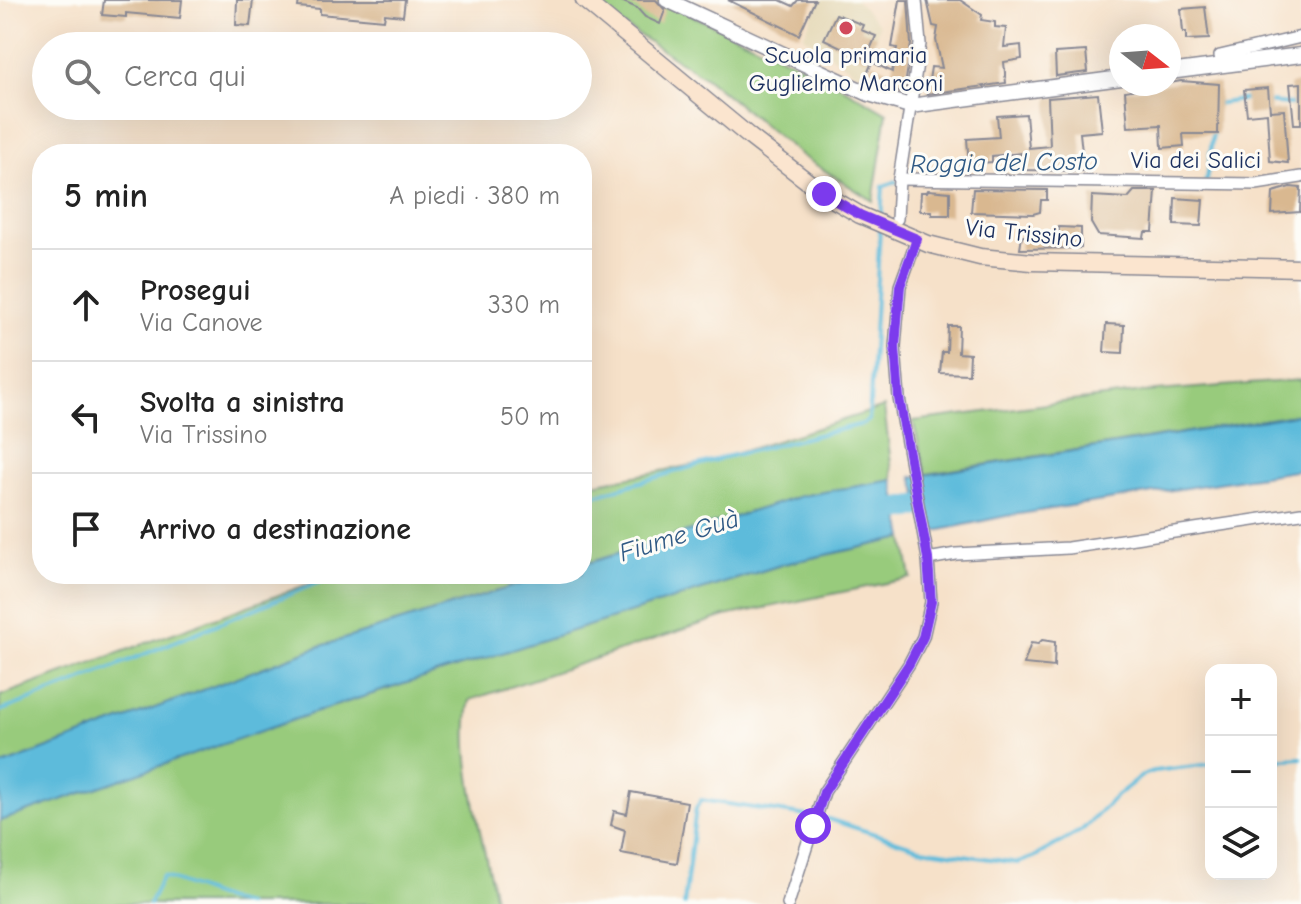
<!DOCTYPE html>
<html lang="it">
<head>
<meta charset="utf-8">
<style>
	body { margin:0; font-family:"Comic Neue",sans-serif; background:#f6f6f6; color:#222 }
	.controls { position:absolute; right:24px; bottom:24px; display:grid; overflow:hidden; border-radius:16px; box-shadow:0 8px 32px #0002 }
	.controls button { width:72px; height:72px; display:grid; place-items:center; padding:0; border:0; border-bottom:2px solid #e0e0e0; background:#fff; color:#222; font:40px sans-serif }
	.compass { position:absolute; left:1109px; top:24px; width:72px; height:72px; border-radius:50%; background:#fff; box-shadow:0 8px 32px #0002; rotate:107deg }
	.stop { position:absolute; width:24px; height:24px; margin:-18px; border:6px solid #7c3aed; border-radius:50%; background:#fff }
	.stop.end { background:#7c3aed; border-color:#fff; box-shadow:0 2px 8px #0008 }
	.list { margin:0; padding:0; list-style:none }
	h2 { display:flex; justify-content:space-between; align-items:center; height:104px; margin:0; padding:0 32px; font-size:34px }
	h2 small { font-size:26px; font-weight:400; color:#767676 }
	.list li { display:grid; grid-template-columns:52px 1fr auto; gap:24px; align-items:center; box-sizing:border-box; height:112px; padding:0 32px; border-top:2px solid #e0e0e0 }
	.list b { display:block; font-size:30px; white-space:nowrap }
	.list p { margin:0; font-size:26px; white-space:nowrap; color:#767676 }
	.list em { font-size:26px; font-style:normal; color:#767676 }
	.icon { flex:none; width:44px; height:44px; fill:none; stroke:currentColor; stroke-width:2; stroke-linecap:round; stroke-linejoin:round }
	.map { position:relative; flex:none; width:1301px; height:904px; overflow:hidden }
	.search { position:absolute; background:#fff; box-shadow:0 8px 32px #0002; left:32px; top:32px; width:560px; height:88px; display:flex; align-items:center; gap:20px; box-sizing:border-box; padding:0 28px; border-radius:44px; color:#767676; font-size:30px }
	.panel { position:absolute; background:#fff; box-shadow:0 8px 32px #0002; left:32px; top:144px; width:560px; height:440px; border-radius:32px }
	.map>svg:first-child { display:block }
	.built { fill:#e6daba }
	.green { fill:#98cb7b; stroke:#5a7d6c; stroke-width:2 }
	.water { fill:#5dbbdb; stroke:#3c759c; stroke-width:2 }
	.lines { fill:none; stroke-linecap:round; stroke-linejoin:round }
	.stream { stroke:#5dbbdb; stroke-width:4 }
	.river { stroke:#5dbbdb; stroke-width:22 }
	.building { fill:#d9b890 }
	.minor-casing { stroke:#888894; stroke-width:14 }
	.tertiary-casing { stroke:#888894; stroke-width:17 }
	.secondary-casing { stroke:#888894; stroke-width:19 }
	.minor { stroke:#fff; stroke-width:11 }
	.tertiary { stroke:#fff; stroke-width:14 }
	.secondary { stroke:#fbe5cf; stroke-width:16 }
	.route { stroke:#7c3aed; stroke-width:10 }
	.poi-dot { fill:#d1495b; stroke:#fdfcf7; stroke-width:3 }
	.labels { text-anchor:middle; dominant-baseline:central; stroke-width:6; stroke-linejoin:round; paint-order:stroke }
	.poi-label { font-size:24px; fill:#1b2f5e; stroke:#fdfcf7 }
	.street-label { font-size:24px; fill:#1b2f5e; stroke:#fdfcf7 }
	.water-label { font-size:26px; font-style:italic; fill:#2f5984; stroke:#fdfcf7 }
</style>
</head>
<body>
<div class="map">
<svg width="1301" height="904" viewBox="0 0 1301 904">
	<rect width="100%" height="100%" fill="#fdfcf7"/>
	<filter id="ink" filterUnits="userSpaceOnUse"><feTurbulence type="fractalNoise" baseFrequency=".0125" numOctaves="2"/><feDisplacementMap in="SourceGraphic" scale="16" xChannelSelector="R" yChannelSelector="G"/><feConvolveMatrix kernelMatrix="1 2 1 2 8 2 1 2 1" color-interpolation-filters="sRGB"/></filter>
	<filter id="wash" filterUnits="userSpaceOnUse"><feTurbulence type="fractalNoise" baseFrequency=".006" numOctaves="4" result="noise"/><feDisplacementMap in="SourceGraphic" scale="32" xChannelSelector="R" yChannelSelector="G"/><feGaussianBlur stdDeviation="1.8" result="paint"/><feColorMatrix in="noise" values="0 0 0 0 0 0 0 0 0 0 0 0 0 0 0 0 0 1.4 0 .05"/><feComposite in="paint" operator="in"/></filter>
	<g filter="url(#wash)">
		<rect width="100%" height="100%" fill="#f6e1c9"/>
		<!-- built -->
		<path class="built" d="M 820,0 L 856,0 L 879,25 L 865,79 L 803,36 Z"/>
		<!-- green -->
		<g class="green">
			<path d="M 584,0 L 659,0 L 821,75 L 887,113 L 873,201 L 802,156 L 706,78 Z"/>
			<path d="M 1301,380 L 1301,414 L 926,474 L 913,421 L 1144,392 Z"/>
			<path d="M 884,407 L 893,480 L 801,496 L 582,565 L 582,486 L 709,462 Z"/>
			<path d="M 904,538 L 911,578 L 725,616 L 470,700 C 457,755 485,847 496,904 L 4,904 L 0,902 L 0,821 L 61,798 L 331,707 L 784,564 Z"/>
			<path d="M 336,574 L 553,574 L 318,647 L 0,766 L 0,696 Z"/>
		</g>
		<!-- water -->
		<g class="water">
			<path d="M 1301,414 L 1301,470 L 1006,516 L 931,532 L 912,477 Z"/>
			<path d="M 893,480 L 904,538 L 784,564 L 331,707 L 0,821 L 0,766 L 318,647 L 553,574 L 582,574 L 582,565 L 801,496 Z"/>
		</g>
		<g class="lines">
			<!-- stream -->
			<g class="stream">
				<path d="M 1268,102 L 1301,105"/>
				<path d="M 1216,104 L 1247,99"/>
				<path d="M 1205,180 L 1207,180 L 1213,131"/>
				<path d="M 881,219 L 883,186 L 896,182"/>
				<path d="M 582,499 L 722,458 L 863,424 L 869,420 L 880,228"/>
				<path d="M 0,711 L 67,686 L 339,574"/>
				<path d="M 1271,760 L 1301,758"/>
				<path d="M 149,904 L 163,876 L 224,899 L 246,904"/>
				<path d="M 684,904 L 696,808 L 701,800 L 828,819 L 922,849 L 1018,863 L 1034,857 L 1082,830 L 1116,796 L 1143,775 L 1154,771 L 1211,764"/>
			</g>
			<!-- river -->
			<path class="river" d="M 871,514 L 943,501"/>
		</g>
		<g id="blocks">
			<!-- building -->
			<g class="building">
				<path d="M 104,0 L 182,0 L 180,18 L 126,13 L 126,17 L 102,15 Z"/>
				<path d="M 237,0 L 253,0 L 250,26 L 236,25 Z"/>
				<path d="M 299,0 L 405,0 L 403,16 L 385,14 L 384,20 L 320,14 L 320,9 L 298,7 Z"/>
				<path d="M 619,0 L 656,0 L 665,10 L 660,24 L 645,17 L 637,8 Z"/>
				<path d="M 728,0 L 780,0 L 793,6 L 798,0 L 815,0 L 799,35 Z"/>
				<path d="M 900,0 L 908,0 L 911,44 L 904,94 L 865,79 L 872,62 L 892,72 L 897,48 L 892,47 Z"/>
				<path d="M 927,0 L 960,0 L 982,15 L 981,20 L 995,22 L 995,27 L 1006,28 L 1004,47 L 1021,45 L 1022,59 L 1004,62 L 1006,83 L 927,94 L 931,67 L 942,68 L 936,40 L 938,27 L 933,26 Z"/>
				<path d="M 1205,7 L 1209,39 L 1186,40 L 1186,32 L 1183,32 L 1181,9 Z"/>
				<path d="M 836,14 L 863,25 L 861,30 L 876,36 L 866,59 L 824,39 Z"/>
				<path d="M 1086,51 L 1088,72 L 1056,76 L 1055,53 Z"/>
				<path d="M 1181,81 L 1219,84 L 1218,134 L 1183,134 L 1184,146 L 1162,148 L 1161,125 L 1128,127 L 1125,91 Z"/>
				<path d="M 1301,83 L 1301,124 L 1294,124 L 1290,84 Z"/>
				<path d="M 1268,88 L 1270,111 L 1284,110 L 1288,163 L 1270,161 L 1267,113 L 1247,115 L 1244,90 Z"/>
				<path d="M 1098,94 L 1102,131 L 1080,133 L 1084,171 L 1022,170 L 1021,153 L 992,156 L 992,162 L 969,164 L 967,139 L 999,137 L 997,116 L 1026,114 L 1029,148 L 1050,146 L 1048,98 Z"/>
				<path d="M 1290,187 L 1301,188 L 1300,212 L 1272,214 L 1273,192 Z"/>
				<path d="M 973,189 L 1047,190 L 1047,200 L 1041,200 L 1040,212 L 1033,214 L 971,212 Z"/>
				<path d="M 928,190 L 950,192 L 950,215 L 932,215 L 931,211 L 920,211 L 921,192 L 927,192 Z"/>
				<path d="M 1134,191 L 1156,191 L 1153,232 L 1145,232 L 1144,238 L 1098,235 L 1091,223 L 1092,196 L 1128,198 Z"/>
				<path d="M 1175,198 L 1203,200 L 1201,226 L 1174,225 Z"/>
				<path d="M 1059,227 L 1081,228 L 1081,248 L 1020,249 L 1022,236 L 1058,238 Z"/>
				<path d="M 1106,324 L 1124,325 L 1123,353 L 1104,352 Z"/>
				<path d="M 948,326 L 959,326 L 958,353 L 970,354 L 969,374 L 940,373 L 942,352 L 947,352 Z"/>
				<path d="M 1042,640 L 1055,642 L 1054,667 L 1024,664 L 1031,643 L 1038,644 Z"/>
				<path d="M 631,792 L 687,802 L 677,863 L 621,853 L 625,830 L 611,825 L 614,811 L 627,814 Z"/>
			</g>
		</g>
	</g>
	<g filter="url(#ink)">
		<use href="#blocks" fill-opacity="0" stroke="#888894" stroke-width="2"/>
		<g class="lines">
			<!-- minor casing -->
			<g class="minor-casing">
				<g id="minor">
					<path d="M 1223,65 L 1220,56 L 1301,37"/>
					<path d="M 899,179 L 1256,184 L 1301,177"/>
					<path d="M 897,219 L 899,179 L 920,44 L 916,0"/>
					<path d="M 928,559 L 956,554 L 1068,548 L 1301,513"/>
					<path d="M 788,904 L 824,792 L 909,664 L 923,637 L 931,602 L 928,559 L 899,398 L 895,347 L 900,286 L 917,239"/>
				</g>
			</g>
			<!-- tertiary casing -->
			<g class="tertiary-casing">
				<g id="tertiary">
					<path d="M 667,0 L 869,94 L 910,106 L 1121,78"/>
					<path d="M 1169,72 L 1301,55"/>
				</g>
			</g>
			<!-- secondary casing -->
			<g class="secondary-casing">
				<path id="secondary" d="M 584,0 L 750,137 L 824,194 L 860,215 L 928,244 L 980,257 L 1032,262 L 1301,268"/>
			</g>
			<!-- minor -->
			<use href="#minor" class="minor"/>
			<!-- tertiary -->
			<use href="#tertiary" class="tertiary"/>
			<!-- secondary -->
			<use href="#secondary" class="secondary"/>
		</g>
	</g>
	<g class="lines" filter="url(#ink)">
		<!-- route -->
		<path class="route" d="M 813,826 L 824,792 L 909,664 L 923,637 L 931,602 L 928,559 L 899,398 L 895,347 L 900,286 L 917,239 L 860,215 L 824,194"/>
	</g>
	<!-- markers -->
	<circle class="poi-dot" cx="846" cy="28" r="8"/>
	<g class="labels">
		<!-- poi labels -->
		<g class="poi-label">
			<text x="846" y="55">Scuola primaria<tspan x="846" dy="28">Guglielmo Marconi</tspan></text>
		</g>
		<!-- street labels -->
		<g class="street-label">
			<text x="1196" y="160">Via dei Salici</text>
			<text transform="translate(1024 233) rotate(6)">Via Trissino</text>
		</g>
		<!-- water labels -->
		<g class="water-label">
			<text transform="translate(1004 163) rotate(-1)">Roggia del Costo</text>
			<text transform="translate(679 536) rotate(-17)">Fiume Guà</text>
		</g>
	</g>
</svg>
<div class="controls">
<button>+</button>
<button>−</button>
<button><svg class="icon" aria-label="layers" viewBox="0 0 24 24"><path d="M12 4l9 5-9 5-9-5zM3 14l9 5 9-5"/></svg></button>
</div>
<svg class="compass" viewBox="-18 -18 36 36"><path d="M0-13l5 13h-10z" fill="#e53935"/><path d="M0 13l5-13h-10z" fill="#767676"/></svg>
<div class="stop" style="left:813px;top:826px"></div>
<div class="stop end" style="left:824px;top:194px"></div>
<div class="search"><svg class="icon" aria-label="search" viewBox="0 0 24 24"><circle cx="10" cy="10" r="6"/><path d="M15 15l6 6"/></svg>Cerca qui</div>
<section class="panel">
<h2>5 min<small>A piedi · 380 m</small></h2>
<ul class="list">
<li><svg class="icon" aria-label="ahead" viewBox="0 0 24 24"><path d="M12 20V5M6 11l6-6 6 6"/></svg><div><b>Prosegui</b><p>Via Canove</p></div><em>330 m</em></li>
<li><svg class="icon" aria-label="left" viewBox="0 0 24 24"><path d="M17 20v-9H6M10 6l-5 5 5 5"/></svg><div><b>Svolta a sinistra</b><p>Via Trissino</p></div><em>50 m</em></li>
<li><svg class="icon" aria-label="arrive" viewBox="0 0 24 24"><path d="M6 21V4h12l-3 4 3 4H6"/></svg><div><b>Arrivo a destinazione</b></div></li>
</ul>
</section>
</div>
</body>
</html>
